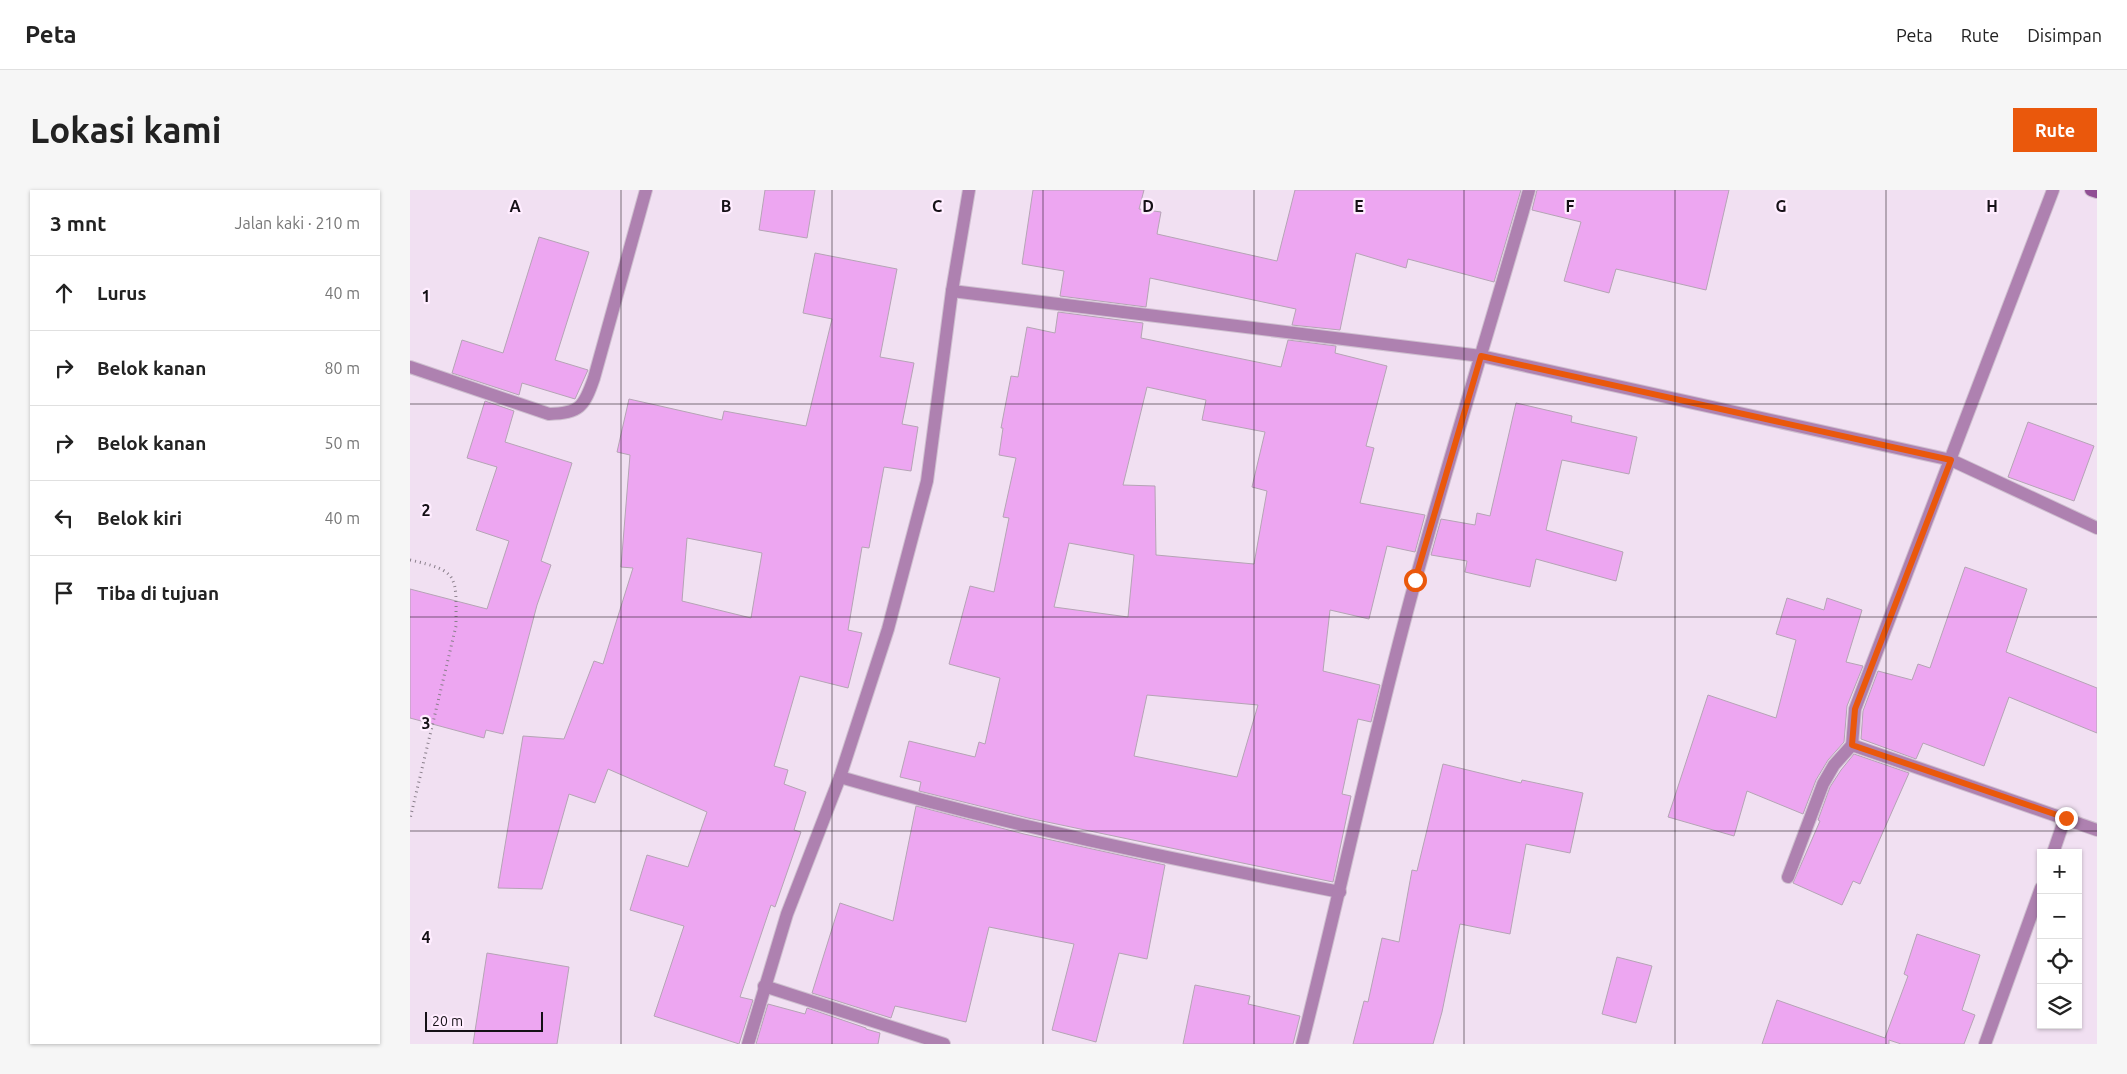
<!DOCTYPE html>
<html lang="id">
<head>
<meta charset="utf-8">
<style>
	body { margin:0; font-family:Ubuntu,sans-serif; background:#f6f6f6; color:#222 }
	.controls { position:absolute; right:15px; bottom:15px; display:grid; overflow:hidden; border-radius:0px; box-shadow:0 1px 4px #0004 }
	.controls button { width:45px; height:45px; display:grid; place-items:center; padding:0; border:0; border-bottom:1px solid #e0e0e0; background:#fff; color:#222; font:25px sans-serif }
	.scale { position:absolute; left:15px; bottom:12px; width:118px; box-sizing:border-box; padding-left:5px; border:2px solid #151016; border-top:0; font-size:14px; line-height:18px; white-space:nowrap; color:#151016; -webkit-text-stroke:4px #ffedff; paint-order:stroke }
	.stop { position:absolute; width:15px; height:15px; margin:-11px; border:4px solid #ea580c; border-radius:50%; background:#fff }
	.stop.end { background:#ea580c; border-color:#fff; box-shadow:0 1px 5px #0008 }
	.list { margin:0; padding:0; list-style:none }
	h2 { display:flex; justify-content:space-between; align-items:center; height:65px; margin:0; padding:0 20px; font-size:21px }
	h2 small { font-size:16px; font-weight:400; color:#767676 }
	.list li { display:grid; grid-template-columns:32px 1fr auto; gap:15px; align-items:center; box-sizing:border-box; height:75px; padding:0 20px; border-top:1px solid #e0e0e0 }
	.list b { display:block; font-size:19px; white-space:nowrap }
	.list em { font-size:16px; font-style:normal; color:#767676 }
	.icon { flex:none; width:28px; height:28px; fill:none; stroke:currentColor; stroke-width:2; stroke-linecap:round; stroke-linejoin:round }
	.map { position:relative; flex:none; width:1687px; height:854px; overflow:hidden; border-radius:0px }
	header { display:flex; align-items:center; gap:30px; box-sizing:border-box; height:70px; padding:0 25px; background:#fff; border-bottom:1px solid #e0e0e0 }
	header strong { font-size:24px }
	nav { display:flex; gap:28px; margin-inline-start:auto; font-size:18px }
	.intro { display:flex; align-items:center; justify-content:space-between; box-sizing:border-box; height:120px; padding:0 30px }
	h1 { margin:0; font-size:35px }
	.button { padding:12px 22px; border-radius:0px; background:#ea580c; color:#fff; font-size:18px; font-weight:700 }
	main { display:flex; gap:30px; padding:0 30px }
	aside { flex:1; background:#fff; border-radius:0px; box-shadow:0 1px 4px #0004 }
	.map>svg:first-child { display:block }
	.building { fill:#eda6f1; stroke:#b5a4b5; fill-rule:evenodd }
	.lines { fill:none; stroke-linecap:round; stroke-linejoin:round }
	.minor-casing { stroke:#cebfcf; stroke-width:14 }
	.secondary-casing { stroke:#cebfcf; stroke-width:14 }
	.path { stroke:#8a7f8b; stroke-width:3; stroke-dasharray:1 4; stroke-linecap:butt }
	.minor { stroke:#ae81b0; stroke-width:12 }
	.secondary { stroke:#904e94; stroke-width:12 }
	.route { stroke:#ea580c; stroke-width:6 }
	.grid { fill:none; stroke:#151016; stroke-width:1; stroke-opacity:0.55 }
	.grid-label { font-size:16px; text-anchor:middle; font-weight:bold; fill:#151016; stroke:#ffedff; stroke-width:4.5; stroke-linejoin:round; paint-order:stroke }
</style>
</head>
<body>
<header>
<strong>Peta</strong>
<nav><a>Peta</a><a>Rute</a><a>Disimpan</a></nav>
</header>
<div class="intro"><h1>Lokasi kami</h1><a class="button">Rute</a></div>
<main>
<aside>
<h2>3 mnt<small>Jalan kaki · 210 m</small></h2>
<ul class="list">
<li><svg class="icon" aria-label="ahead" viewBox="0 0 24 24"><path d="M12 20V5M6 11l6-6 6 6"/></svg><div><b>Lurus</b></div><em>40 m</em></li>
<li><svg class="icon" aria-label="right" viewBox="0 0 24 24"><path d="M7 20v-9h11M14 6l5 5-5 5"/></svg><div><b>Belok kanan</b></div><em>80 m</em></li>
<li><svg class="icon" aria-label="right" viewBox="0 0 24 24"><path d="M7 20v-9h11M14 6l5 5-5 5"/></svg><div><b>Belok kanan</b></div><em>50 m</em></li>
<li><svg class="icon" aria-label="left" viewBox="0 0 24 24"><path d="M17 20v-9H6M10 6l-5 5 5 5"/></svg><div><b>Belok kiri</b></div><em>40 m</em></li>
<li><svg class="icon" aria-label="arrive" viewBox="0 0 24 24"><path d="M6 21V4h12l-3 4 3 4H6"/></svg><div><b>Tiba di tujuan</b></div></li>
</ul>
</aside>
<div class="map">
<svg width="1687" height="854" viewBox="0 0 1687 854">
	<rect width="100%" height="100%" fill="#f1e0f2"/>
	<!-- building -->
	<g class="building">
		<path d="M 355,0 L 405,0 L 397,48 L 349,40 Z"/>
		<path d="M 623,0 L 734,0 L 729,19 L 751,22 L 747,44 L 867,71 L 885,0 L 1111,0 L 1084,92 L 998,69 L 996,78 L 946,63 L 930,140 L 882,135 L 886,119 L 740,88 L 736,117 L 650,106 L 654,81 L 612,74 Z"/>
		<path d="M 1127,0 L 1319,0 L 1296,100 L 1206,79 L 1199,103 L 1154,91 L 1171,32 L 1122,20 Z"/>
		<path d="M 129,47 L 179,62 L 145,170 L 178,180 L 165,209 L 112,193 L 109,205 L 42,183 L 52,150 L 93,163 Z"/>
		<path d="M 405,63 L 487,79 L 470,167 L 504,173 L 492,234 L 508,237 L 501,281 L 474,277 L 459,358 L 452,357 L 438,440 L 452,443 L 438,498 L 390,486 L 364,576 L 378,580 L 374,594 L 396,602 L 384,640 L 391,642 L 365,717 L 361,715 L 330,807 L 343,810 L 329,854 L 244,826 L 274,736 L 220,720 L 237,665 L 278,677 L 297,622 L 198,579 L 185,613 L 159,604 L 132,699 L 88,698 L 113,546 L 154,549 L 184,471 L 193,474 L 223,378 L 211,377 L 220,265 L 207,262 L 219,209 L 312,230 L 314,221 L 396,236 L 422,129 L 393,123 ZM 277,348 L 352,363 L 341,428 L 272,411 Z"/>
		<path d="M 648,122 L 733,133 L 731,148 L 871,177 L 878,150 L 926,156 L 925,163 L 977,176 L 956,256 L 964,258 L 950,313 L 1015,325 L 1005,362 L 977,356 L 959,429 L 920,420 L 913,481 L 970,495 L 961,532 L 948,529 L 932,604 L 941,606 L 923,692 L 618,628 L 509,601 L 511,592 L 490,587 L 499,551 L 565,567 L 569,552 L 575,554 L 590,488 L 539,474 L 560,396 L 584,402 L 599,328 L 593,327 L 606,268 L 589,265 L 593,238 L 591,238 L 601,186 L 608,187 L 617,137 L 645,143 ZM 737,197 L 796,210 L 792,230 L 855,242 L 842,297 L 857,301 L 844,374 L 746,365 L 745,296 L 713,295 ZM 659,353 L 724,365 L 718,427 L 644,417 ZM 737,505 L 848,515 L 827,587 L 724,566 Z"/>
		<path d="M 75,211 L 104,221 L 95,252 L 162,273 L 131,371 L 141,375 L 127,415 L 93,544 L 76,540 L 74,548 L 0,528 L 0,399 L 77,419 L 99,351 L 66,340 L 87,277 L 57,268 Z"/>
		<path d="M 1106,213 L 1162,226 L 1161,232 L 1227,247 L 1219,284 L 1152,270 L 1136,340 L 1213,362 L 1206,391 L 1126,369 L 1120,397 L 1055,382 L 1057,371 L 1021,365 L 1031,329 L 1065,335 L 1067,323 L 1080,326 Z"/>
		<path d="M 1618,232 L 1684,256 L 1664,311 L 1598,287 Z"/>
		<path d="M 1555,377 L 1617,399 L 1596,462 L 1687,498 L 1687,543 L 1599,507 L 1574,576 L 1513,553 L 1506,569 L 1451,549 L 1453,521 L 1468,481 L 1502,490 L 1508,474 L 1520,478 Z"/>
		<path d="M 1377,408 L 1414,420 L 1417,408 L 1452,420 L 1436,472 L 1453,476 L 1437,516 L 1434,552 L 1418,570 L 1406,590 L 1393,624 L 1337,601 L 1324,646 L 1258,627 L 1298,505 L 1366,528 L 1386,450 L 1366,444 Z"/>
		<path d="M 1444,564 L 1499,583 L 1450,694 L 1443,691 L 1432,715 L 1383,693 L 1410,631 L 1408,630 L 1420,597 L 1431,580 Z"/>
		<path d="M 1033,574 L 1111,593 L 1112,590 L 1173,603 L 1160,663 L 1116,654 L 1100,744 L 1050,734 L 1032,822 L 1023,854 L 943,854 L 954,811 L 958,812 L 972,748 L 989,752 L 1002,680 L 1007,681 Z"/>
		<path d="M 506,616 L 614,644 L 755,675 L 737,769 L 709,763 L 686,852 L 642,840 L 664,754 L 579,737 L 556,832 L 485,816 L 481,828 L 402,803 L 430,713 L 483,731 Z"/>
		<path d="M 1507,744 L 1570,765 L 1552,820 L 1565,825 L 1554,854 L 1491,854 L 1479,850 L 1479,854 L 1352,854 L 1367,810 L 1475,848 L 1498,786 L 1494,784 Z"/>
		<path d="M 77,763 L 159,777 L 147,854 L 63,854 Z"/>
		<path d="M 1207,767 L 1242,776 L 1226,833 L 1192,824 Z"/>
		<path d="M 785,795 L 840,806 L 838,814 L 890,826 L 883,854 L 773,854 Z"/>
		<path d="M 358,814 L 395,824 L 397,818 L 456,838 L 456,839 L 470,843 L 468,854 L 346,854 Z"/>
	</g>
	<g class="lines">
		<!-- minor casing -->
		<g class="minor-casing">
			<g id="minor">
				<path d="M 542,101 L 1071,166 L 1541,270 L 1687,338"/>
				<path d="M 0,177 L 139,224 C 170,223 174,217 184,188 L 236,0"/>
				<path d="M 1442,555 L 1687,640"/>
				<path d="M 430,587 C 594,635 762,669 930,702"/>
				<path d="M 1643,663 L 1655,628"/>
				<path d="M 1378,687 L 1413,594 L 1424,575 L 1442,555 L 1445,519 L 1643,0"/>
				<path d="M 354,796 L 534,854"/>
				<path d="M 338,854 L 377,724 L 430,587 L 478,439 L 517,291 L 542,101 L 559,0"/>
				<path d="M 892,854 C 931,700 963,545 1005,392 C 1041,261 1082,131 1119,0"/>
				<path d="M 1575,854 L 1631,698"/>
			</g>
		</g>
		<!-- secondary casing -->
		<g class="secondary-casing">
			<path id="secondary" d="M 1681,0 L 1687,2"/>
		</g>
		<!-- path -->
		<path class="path" d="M 0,370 C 50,381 46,386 46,436 L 0,629"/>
		<!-- minor -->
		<use href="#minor" class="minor"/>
		<!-- secondary -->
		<use href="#secondary" class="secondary"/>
	</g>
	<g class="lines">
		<!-- route -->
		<path class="route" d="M 1005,390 L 1071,166 L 1541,270 L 1445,519 L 1442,555 L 1656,628"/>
	</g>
	<!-- grid -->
	<path class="grid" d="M 211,0 L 211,854M 422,0 L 422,854M 633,0 L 633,854M 844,0 L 844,854M 1054,0 L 1054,854M 1265,0 L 1265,854M 1476,0 L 1476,854M 0,214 L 1687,214M 0,427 L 1687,427M 0,641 L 1687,641"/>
	<g class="grid-label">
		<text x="105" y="22">A</text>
		<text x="316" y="22">B</text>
		<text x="527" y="22">C</text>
		<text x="738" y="22">D</text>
		<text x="949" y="22">E</text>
		<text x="1160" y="22">F</text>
		<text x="1371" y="22">G</text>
		<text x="1582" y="22">H</text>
		<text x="16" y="112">1</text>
		<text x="16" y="326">2</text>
		<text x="16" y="539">3</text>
		<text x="16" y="753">4</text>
	</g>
</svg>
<div class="controls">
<button>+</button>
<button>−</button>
<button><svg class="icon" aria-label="locate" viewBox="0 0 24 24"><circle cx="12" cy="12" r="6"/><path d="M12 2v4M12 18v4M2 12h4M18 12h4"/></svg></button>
<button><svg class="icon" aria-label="layers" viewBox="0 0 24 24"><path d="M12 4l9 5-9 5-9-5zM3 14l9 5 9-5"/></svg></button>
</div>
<div class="scale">20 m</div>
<div class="stop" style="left:1005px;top:390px"></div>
<div class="stop end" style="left:1656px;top:628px"></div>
</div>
</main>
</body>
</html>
